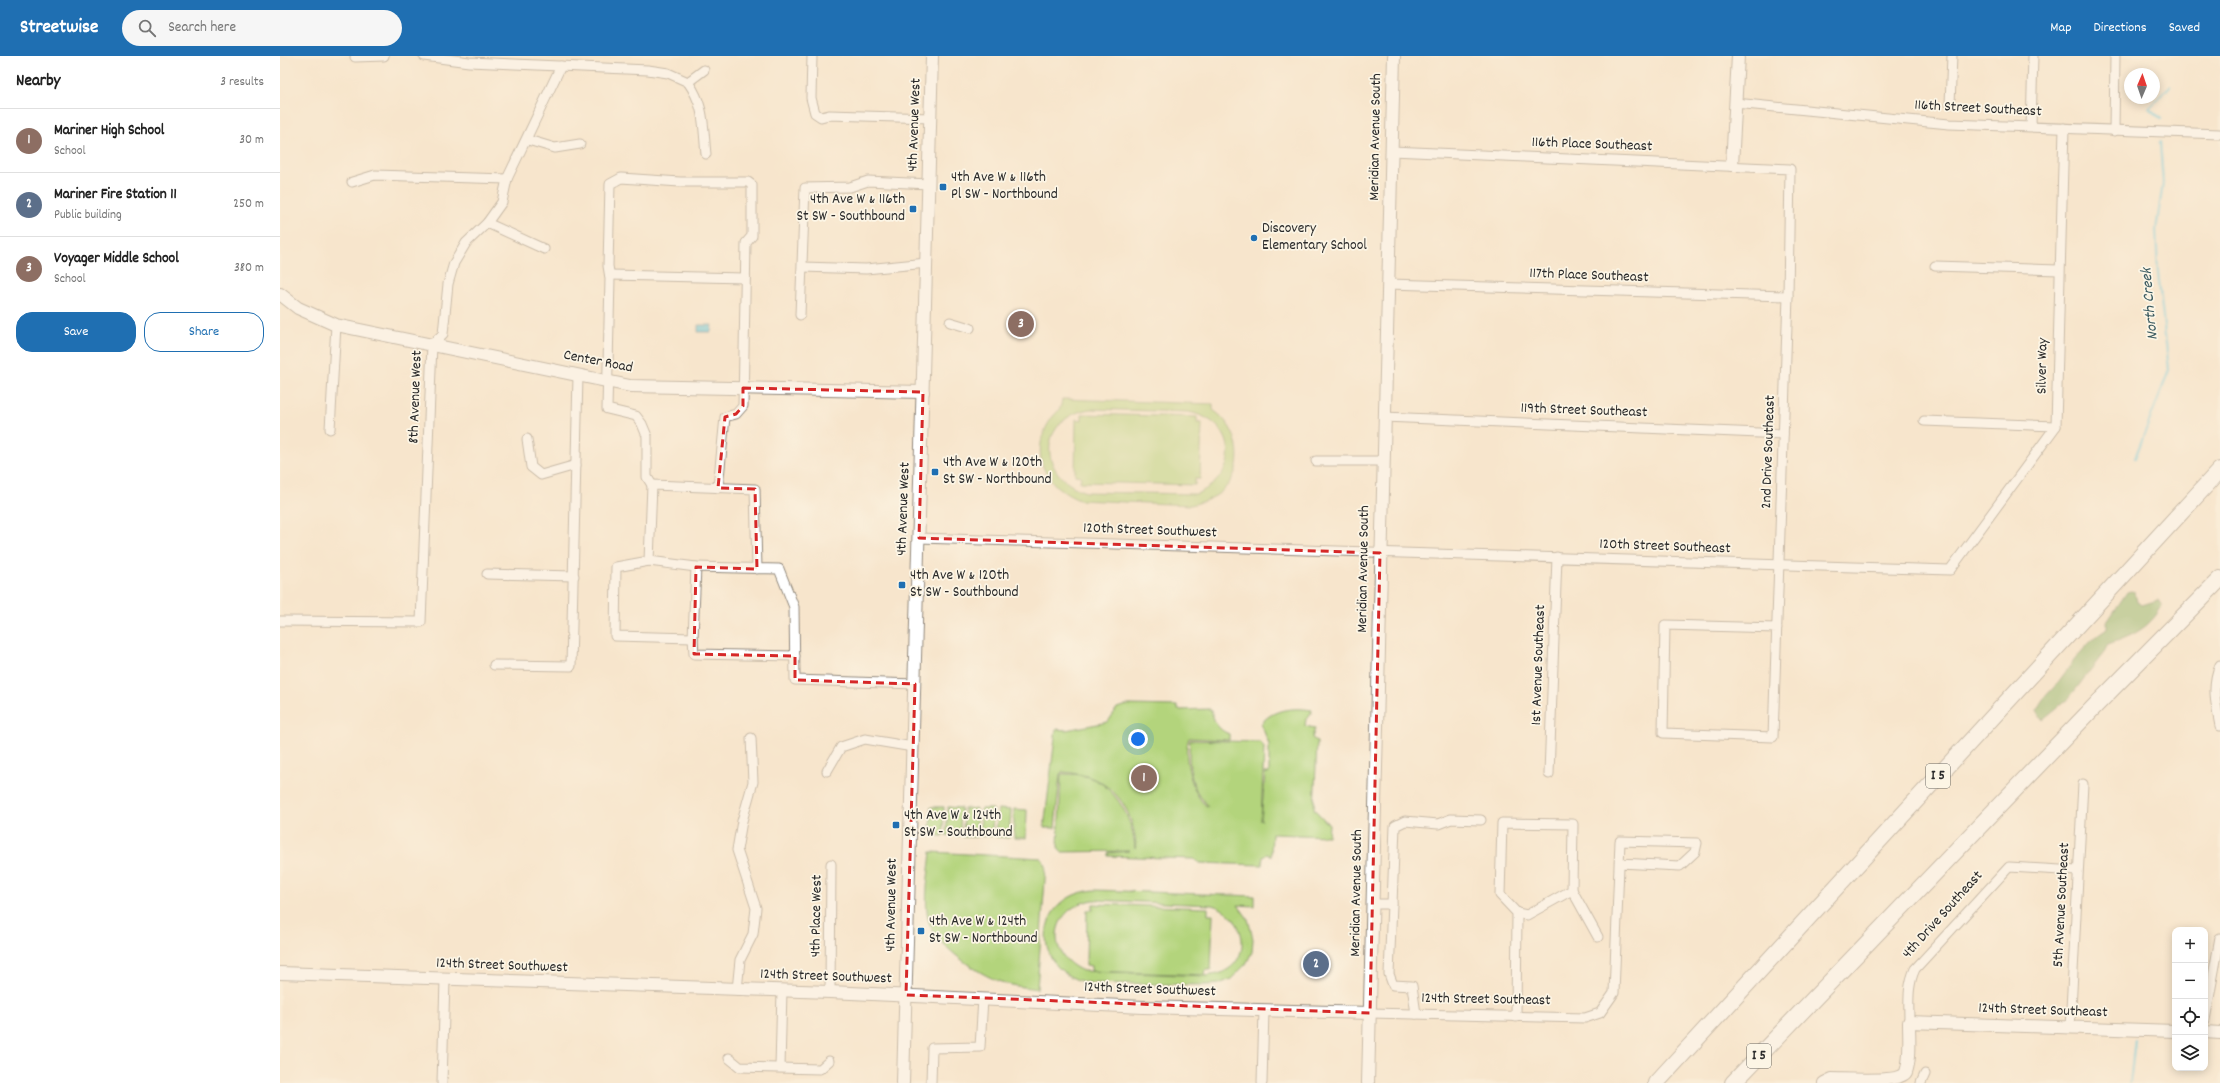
<!DOCTYPE html>
<html lang="en">
<head>
<meta charset="utf-8">
<style>
	body { margin:0; font-family:Dekko,sans-serif; background:#f6f6f6; color:#222 }
	.controls { position:absolute; right:12px; bottom:12px; display:grid; overflow:hidden; border-radius:8px; box-shadow:0 2px 10px #0003 }
	.controls button { width:36px; height:36px; display:grid; place-items:center; padding:0; border:0; border-bottom:1px solid #e0e0e0; background:#fff; color:#222; font:20px sans-serif }
	.compass { position:absolute; left:1844px; top:12px; width:36px; height:36px; border-radius:50%; background:#fff; box-shadow:0 2px 10px #0003; rotate:2deg }
	.you { position:absolute; left:858px; top:683px; width:14px; height:14px; margin:-10px; border:3px solid #fff; border-radius:50%; background:#1a73e8; box-shadow:0 0 0 6px #1a73e833 }
	.badge { display:grid; place-items:center; width:26px; height:26px; border-radius:50%; background:#1f6fb2; color:#fff; font-size:13px; font-weight:700 }
	.pin { position:absolute; translate:-50% -50%; border:2px solid #fff; box-shadow:0 1px 4px #0006 }
	.list { margin:0; padding:0; list-style:none }
	h2 { display:flex; justify-content:space-between; align-items:center; height:52px; margin:0; padding:0 16px; font-size:17px }
	h2 small { font-size:13px; font-weight:400; color:#767676 }
	.list li { display:grid; grid-template-columns:26px 1fr auto; gap:12px; align-items:center; box-sizing:border-box; height:64px; padding:0 16px; border-top:1px solid #e0e0e0 }
	.list b { display:block; font-size:15px; white-space:nowrap }
	.list p { margin:0; font-size:13px; white-space:nowrap; color:#767676 }
	.list em { font-size:13px; font-style:normal; color:#767676 }
	.actions { display:flex; gap:8px; padding:12px 16px }
	.actions a { flex:1; padding:9px 0; border:1px solid #1f6fb2; border-radius:16px; text-align:center; font-size:14px; color:#1f6fb2 }
	.actions .main { background:#1f6fb2; color:#fff }
	.icon { flex:none; width:22px; height:22px; fill:none; stroke:currentColor; stroke-width:2; stroke-linecap:round; stroke-linejoin:round }
	.map { position:relative; flex:none; width:1940px; height:1027px; overflow:hidden }
	header { display:flex; align-items:center; gap:24px; box-sizing:border-box; height:56px; padding:0 20px; background:#1f6fb2; color:#fff }
	header strong { font-size:19px }
	nav { display:flex; gap:22px; margin-inline-start:auto; font-size:14px }
	.search { width:280px; height:36px; background:#f6f6f6; display:flex; align-items:center; gap:10px; box-sizing:border-box; padding:0 14px; border-radius:22px; color:#767676; font-size:15px }
	main { display:flex }
	aside { flex:1; background:#fff }
	.map>svg:first-child { display:block }
	.green { fill:#b3d47c; stroke:#6f8054; fill-rule:evenodd }
	.forest { fill:#8eb66c; stroke:#5c704c }
	.water { fill:#60c6dd; stroke:#467884 }
	.lines { fill:none; stroke-linecap:round; stroke-linejoin:round }
	.stream { stroke:#60c6dd; stroke-width:2.5 }
	.street-casing { stroke:#91887c; stroke-width:11 }
	.secondary-casing { stroke:#91887c; stroke-width:14 }
	.highway-casing { stroke:#91887c; stroke-width:18 }
	.street { stroke:#fff; stroke-width:9 }
	.secondary { stroke:#fff; stroke-width:12 }
	.highway { stroke:#fff; stroke-width:16 }
	.marked { fill:none; stroke:#d62828; stroke-width:3; stroke-dasharray:8 5; stroke-linejoin:round }
	.poi-dot { fill:#1f6fb2; stroke:#fcf5e5; stroke-width:1.5 }
	.labels { text-anchor:middle; dominant-baseline:central; stroke-width:3.5; stroke-linejoin:round; paint-order:stroke }
	.shield { fill:#fcf5e5; stroke:#6a6863; stroke-width:1 }
	.shield-label { font-size:14px; font-weight:bold; fill:#2b2b2b }
	.street-label { font-size:15px; fill:#2b2b2b; stroke:#fcf5e5 }
	.poi-label { font-size:15px; fill:#2b2b2b; stroke:#fcf5e5; text-anchor:start }
	.water-label { font-size:16px; font-style:italic; fill:#3b5a60; stroke:#fcf5e5 }
</style>
</head>
<body>
<header>
<strong>Streetwise</strong>
<div class="search"><svg class="icon" aria-label="search" viewBox="0 0 24 24"><circle cx="10" cy="10" r="6"/><path d="M15 15l6 6"/></svg>Search here</div>
<nav><a>Map</a><a>Directions</a><a>Saved</a></nav>
</header>
<main>
<aside>
<h2>Nearby<small>3 results</small></h2>
<ul class="list">
<li><span class="badge" style="background:#8d6e63">1</span><div><b>Mariner High School</b><p>School</p></div><em>30 m</em></li>
<li><span class="badge" style="background:#5c6f8a">2</span><div><b>Mariner Fire Station 11</b><p>Public building</p></div><em>250 m</em></li>
<li><span class="badge" style="background:#8d6e63">3</span><div><b>Voyager Middle School</b><p>School</p></div><em>380 m</em></li>
</ul>
<div class="actions"><a class="main">Save</a><a>Share</a></div>
</aside>
<div class="map">
<svg width="1940" height="1027" viewBox="0 0 1940 1027">
	<rect width="100%" height="100%" fill="#fcf5e5"/>
	<filter id="ink" filterUnits="userSpaceOnUse"><feTurbulence type="fractalNoise" baseFrequency=".025" numOctaves="2"/><feDisplacementMap in="SourceGraphic" scale="8" xChannelSelector="R" yChannelSelector="G"/><feConvolveMatrix kernelMatrix="1 2 1 2 8 2 1 2 1" color-interpolation-filters="sRGB"/></filter>
	<filter id="wash" filterUnits="userSpaceOnUse"><feTurbulence type="fractalNoise" baseFrequency=".012" numOctaves="4" result="noise"/><feDisplacementMap in="SourceGraphic" scale="16" xChannelSelector="R" yChannelSelector="G"/><feGaussianBlur stdDeviation="0.9" result="paint"/><feColorMatrix in="noise" values="0 0 0 0 0 0 0 0 0 0 0 0 0 0 0 0 0 1.4 0 .05"/><feComposite in="paint" operator="in"/></filter>
	<g filter="url(#wash)">
		<rect width="100%" height="100%" fill="#f7e5cc"/>
		<!-- green -->
		<g class="green">
			<path d="M 782,343 L 933,348 L 933,354 C 960,372 968,412 942,435 C 933,443 922,446 911,449 L 799,444 C 765,430 749,400 769,366 C 775,356 781,356 782,343 ZM 810,353 L 908,356 C 958,365 963,419 916,438 L 806,436 C 756,420 758,362 810,353 Z"/>
			<path d="M 802,358 L 917,361 L 917,367 L 922,367 L 920,423 L 915,423 L 915,429 L 800,426 L 801,420 L 795,419 L 796,363 L 802,364 Z"/>
			<path d="M 848,649 L 898,650 L 898,654 L 931,653 C 934,666 937,673 949,678 L 949,684 L 909,682 C 902,699 912,741 928,751 C 925,746 920,741 917,736 C 909,720 908,701 910,684 L 980,686 L 984,691 L 981,765 L 985,717 L 989,717 L 989,688 L 981,668 C 992,653 1013,651 1032,654 L 1030,659 L 1026,663 L 1025,670 L 1035,672 L 1032,682 L 1037,686 L 1034,753 L 1049,769 L 1048,780 L 992,778 L 991,800 L 987,798 L 983,801 L 982,809 L 920,807 L 914,803 L 828,800 L 828,797 L 849,795 L 781,796 L 778,791 L 781,718 C 790,718 801,718 809,721 C 837,731 854,766 855,793 C 857,785 854,776 852,768 C 842,734 816,718 782,716 L 780,718 L 775,772 L 764,772 L 776,673 L 786,674 L 828,666 L 837,652 Z"/>
			<path d="M 651,751 L 664,751 L 663,780 L 650,779 Z"/>
			<path d="M 668,751 L 681,752 L 680,780 L 666,779 Z"/>
			<path d="M 684,752 L 697,753 L 697,781 L 683,781 Z"/>
			<path d="M 701,753 L 713,753 L 712,780 L 700,780 Z"/>
			<path d="M 718,753 L 731,754 L 729,782 L 716,781 Z"/>
			<path d="M 734,753 L 747,754 L 746,782 L 734,782 Z"/>
			<path d="M 651,796 L 761,802 L 766,810 L 757,933 C 745,931 732,930 721,926 C 698,918 657,890 649,866 C 643,845 649,818 651,796 Z"/>
			<path d="M 815,834 L 975,840 L 975,850 L 958,849 L 968,863 L 973,883 L 972,896 L 966,908 L 951,923 L 939,928 L 925,929 L 811,927 C 750,919 751,839 815,834 ZM 814,844 L 932,849 C 965,858 975,903 941,917 C 936,919 930,919 926,920 L 803,915 C 763,898 771,850 814,844 Z"/>
			<path d="M 813,848 L 928,852 L 928,858 L 933,858 L 931,914 L 926,914 L 925,919 L 811,915 L 811,910 L 806,909 L 807,854 L 813,854 Z"/>
		</g>
		<!-- forest -->
		<path class="forest" d="M 1851,535 L 1855,536 L 1857,546 L 1862,549 L 1878,544 L 1882,550 C 1869,573 1852,580 1828,588 L 1823,598 L 1789,642 L 1762,664 L 1757,655 C 1761,642 1771,636 1779,625 C 1793,606 1806,586 1827,573 L 1827,566 L 1847,536 Z"/>
		<!-- water -->
		<path class="water" d="M 418,269 L 432,269 L 431,276 L 418,276 Z"/>
		<g class="lines">
			<!-- stream -->
			<g class="stream">
				<path d="M 1881,63 L 1869,52 L 1890,30"/>
				<path d="M 1855,402 L 1889,314 L 1878,217 L 1876,174 L 1883,127 L 1880,86"/>
				<path d="M 1850,1027 L 1855,983"/>
			</g>
		</g>
	</g>
	<g filter="url(#ink)">
		<g class="lines">
			<!-- street casing -->
			<g class="street-casing">
				<g id="street">
					<path d="M 144,0 L 189,6 L 368,14 L 388,17 L 408,26"/>
					<path d="M 532,0 L 531,42 L 535,57 L 541,61 L 549,59 L 651,62"/>
					<path d="M 75,1 L 104,0"/>
					<path d="M 408,26 C 425,50 423,70 426,98"/>
					<path d="M 408,26 L 424,14"/>
					<path d="M 1455,47 L 1669,68 L 1940,78"/>
					<path d="M 1670,48 L 1672,0"/>
					<path d="M 1751,70 L 1753,0"/>
					<path d="M 1834,75 L 1835,0"/>
					<path d="M 248,84 L 275,92 L 300,88"/>
					<path d="M 1112,95 L 1510,113 L 1508,240 L 1493,681 L 1383,677 L 1385,569 L 1497,572"/>
					<path d="M 72,126 L 95,119 L 227,123"/>
					<path d="M 207,167 L 264,193"/>
					<path d="M 1655,210 L 1779,214"/>
					<path d="M 523,211 L 586,213 L 647,207"/>
					<path d="M 330,219 L 465,222"/>
					<path d="M 1108,228 L 1508,240"/>
					<path d="M 520,259 L 525,132 L 570,131 L 588,125 L 649,128"/>
					<path d="M 670,266 L 690,272"/>
					<path d="M 1104,361 L 1503,378"/>
					<path d="M 1644,365 L 1776,370"/>
					<path d="M 50,373 L 56,269"/>
					<path d="M 247,383 L 251,411 L 261,419 L 296,409"/>
					<path d="M 1036,405 L 1103,405"/>
					<path d="M 372,429 L 367,421 L 367,380 L 362,368 L 356,360 L 327,353 L 330,222 L 328,210 L 330,128 L 341,122 L 400,126 L 468,126 L 472,129 L 472,180 L 466,187 L 463,350 L 456,358 L 445,361 L 438,432"/>
					<path d="M 639,482 L 1670,514 L 1776,370 L 1784,72"/>
					<path d="M 369,505 L 416,511"/>
					<path d="M 477,513 L 475,433 L 372,429 L 369,505 L 336,511 L 335,580 L 413,582 L 416,511 L 499,513 L 514,551 L 515,624 L 635,628"/>
					<path d="M 207,518 L 294,520"/>
					<path d="M 0,565 L 141,566 L 152,288 L 163,278 L 168,228 L 174,207 L 186,187 L 207,167 L 222,146 L 227,123 L 281,10"/>
					<path d="M 413,582 L 414,598 L 515,600"/>
					<path d="M 214,609 L 291,610 L 298,320"/>
					<path d="M 1940,609 C 1931,629 1936,650 1940,670"/>
					<path d="M 547,715 L 561,691 L 585,683 L 633,691"/>
					<path d="M 1269,718 L 1277,501"/>
					<path d="M 1292,834 L 1318,881"/>
					<path d="M 1093,848 L 1112,848 L 1109,918 L 1113,929 L 1132,930 L 1136,958"/>
					<path d="M 1112,848 L 1115,770 L 1125,765 L 1158,768 L 1171,763 L 1201,764"/>
					<path d="M 457,934 L 460,904 L 473,878 L 476,852 L 457,794 L 462,765 L 473,726 L 471,682"/>
					<path d="M 550,936 L 551,808"/>
					<path d="M 1090,957 L 1305,962 L 1320,957 L 1334,937 L 1340,785 L 1417,787 L 1415,796 L 1400,810 L 1339,807"/>
					<path d="M 1236,961 L 1237,857 L 1220,839 L 1222,767 L 1293,768 L 1292,834 L 1247,859 L 1237,857"/>
					<path d="M 1925,964 L 1940,882"/>
					<path d="M 1629,966 C 1629,947 1627,930 1635,913 L 1729,811 L 1797,815"/>
					<path d="M 1790,972 L 1803,728"/>
					<path d="M 449,1002 L 460,1011 L 540,1013 L 549,1005"/>
					<path d="M 500,1011 L 502,935"/>
					<path d="M 162,1027 L 165,924"/>
					<path d="M 651,1027 L 652,992 L 700,991 L 703,943"/>
					<path d="M 982,1027 L 984,954"/>
					<path d="M 1641,1027 L 1645,1018"/>
				</g>
			</g>
			<!-- secondary casing -->
			<g class="secondary-casing">
				<g id="secondary">
					<path d="M 1452,109 L 1458,0"/>
					<path d="M 0,238 L 18,252 L 56,269 L 350,330 L 643,336"/>
					<path d="M 0,917 L 550,936 L 863,951 L 1090,957"/>
					<path d="M 1925,976 L 1940,977"/>
					<path d="M 623,1027 L 652,0"/>
					<path d="M 1088,1027 L 1114,0"/>
					<path d="M 1544,1027 L 1552,1023 C 1567,1023 1621,1027 1626,1016 C 1631,1002 1629,981 1629,966 L 1895,975"/>
				</g>
			</g>
			<!-- highway casing -->
			<g class="highway-casing">
				<g id="highway">
					<path d="M 1376,1027 L 1940,414"/>
					<path d="M 1453,1027 L 1814,651 L 1940,523"/>
				</g>
			</g>
			<!-- street -->
			<use href="#street" class="street"/>
			<!-- secondary -->
			<use href="#secondary" class="secondary"/>
			<!-- highway -->
			<use href="#highway" class="highway"/>
		</g>
	</g>
	<!-- marked area -->
	<path d="M0 0H1940V1027H0ZM 463,332 L 643,336 L 639,482 L 1100,497 L 1090,957 L 626,939 L 635,628 L 515,624 L 515,600 L 414,598 L 416,511 L 477,513 L 475,433 L 438,432 L 445,361 L 456,358 L 463,350 Z" fill="#f7e5cc" fill-opacity=".55" fill-rule="evenodd"/>
	<path class="marked" d="M 463,332 L 643,336 L 639,482 L 1100,497 L 1090,957 L 626,939 L 635,628 L 515,624 L 515,600 L 414,598 L 416,511 L 477,513 L 475,433 L 438,432 L 445,361 L 456,358 L 463,350 Z"/>
	<!-- markers -->
	<g class="poi-dot">
		<rect x="659" y="127" width="8" height="8" rx="2"/>
		<rect x="629" y="149" width="8" height="8" rx="2"/>
		<circle cx="974" cy="182" r="4"/>
		<rect x="651" y="412" width="8" height="8" rx="2"/>
		<rect x="618" y="525" width="8" height="8" rx="2"/>
		<rect x="612" y="765" width="8" height="8" rx="2"/>
		<rect x="637" y="871" width="8" height="8" rx="2"/>
	</g>
	<g class="labels">
		<!-- shield labels -->
		<g class="shield">
			<rect x="1646" y="708" width="24" height="24" rx="3"/>
			<rect x="1467" y="988" width="24" height="24" rx="3"/>
		</g>
		<g class="shield-label">
			<text x="1658" y="720">I 5</text>
			<text x="1479" y="1000">I 5</text>
		</g>
		<!-- street labels -->
		<g class="street-label">
			<text transform="translate(1698 53) rotate(3)">116th Street Southeast</text>
			<text transform="translate(635 69) rotate(-88)">4th Avenue West</text>
			<text transform="translate(1096 81) rotate(-89)">Meridian Avenue South</text>
			<text transform="translate(1312 89) rotate(2)">116th Place Southeast</text>
			<text transform="translate(1309 220) rotate(2)">117th Place Southeast</text>
			<text transform="translate(318 306) rotate(11)">Center Road</text>
			<text transform="translate(1763 310) rotate(-89)">Silver Way</text>
			<text transform="translate(136 341) rotate(-88)">8th Avenue West</text>
			<text transform="translate(1304 355) rotate(2)">119th Street Southeast</text>
			<text transform="translate(1489 396) rotate(-88)">2nd Drive Southeast</text>
			<text transform="translate(624 453) rotate(-88)">4th Avenue West</text>
			<text transform="translate(870 475) rotate(2)">120th Street Southwest</text>
			<text transform="translate(1385 491) rotate(2)">120th Street Southeast</text>
			<text transform="translate(1084 513) rotate(-89)">Meridian Avenue South</text>
			<text transform="translate(1259 609) rotate(-88)">1st Avenue Southeast</text>
			<text transform="translate(1077 837) rotate(-89)">Meridian Avenue South</text>
			<text transform="translate(612 849) rotate(-89)">4th Avenue West</text>
			<text transform="translate(1782 849) rotate(-87)">5th Avenue Southeast</text>
			<text transform="translate(1663 859) rotate(-48)">4th Drive Southeast</text>
			<text transform="translate(537 860) rotate(-89)">4th Place West</text>
			<text transform="translate(222 910) rotate(2)">124th Street Southwest</text>
			<text transform="translate(546 921) rotate(2)">124th Street Southwest</text>
			<text transform="translate(870 934) rotate(2)">124th Street Southwest</text>
			<text transform="translate(1206 944) rotate(1)">124th Street Southeast</text>
			<text transform="translate(1763 955) rotate(2)">124th Street Southeast</text>
		</g>
		<!-- poi labels -->
		<g class="poi-label">
			<text x="671" y="122">4th Ave W &amp; 116th<tspan x="671" dy="17">Pl SW - Northbound</tspan></text>
			<text x="625" y="144" text-anchor="end">4th Ave W &amp; 116th<tspan x="625" dy="17">St SW - Southbound</tspan></text>
			<text x="982" y="173">Discovery<tspan x="982" dy="17">Elementary School</tspan></text>
			<text x="663" y="407">4th Ave W &amp; 120th<tspan x="663" dy="17">St SW - Northbound</tspan></text>
			<text x="630" y="520">4th Ave W &amp; 120th<tspan x="630" dy="17">St SW - Southbound</tspan></text>
			<text x="624" y="760">4th Ave W &amp; 124th<tspan x="624" dy="17">St SW - Southbound</tspan></text>
			<text x="649" y="866">4th Ave W &amp; 124th<tspan x="649" dy="17">St SW - Northbound</tspan></text>
		</g>
		<!-- water labels -->
		<g class="water-label">
			<text transform="translate(1870 248) rotate(-95)">North Creek</text>
		</g>
	</g>
</svg>
<div class="controls">
<button>+</button>
<button>−</button>
<button><svg class="icon" aria-label="locate" viewBox="0 0 24 24"><circle cx="12" cy="12" r="6"/><path d="M12 2v4M12 18v4M2 12h4M18 12h4"/></svg></button>
<button><svg class="icon" aria-label="layers" viewBox="0 0 24 24"><path d="M12 4l9 5-9 5-9-5zM3 14l9 5 9-5"/></svg></button>
</div>
<svg class="compass" viewBox="-18 -18 36 36"><path d="M0-13l5 13h-10z" fill="#e53935"/><path d="M0 13l5-13h-10z" fill="#767676"/></svg>
<div class="you"></div>
<div class="pin badge" style="left:864px;top:722px;background:#8d6e63">1</div>
<div class="pin badge" style="left:1036px;top:908px;background:#5c6f8a">2</div>
<div class="pin badge" style="left:741px;top:268px;background:#8d6e63">3</div>
</div>
</main>
</body>
</html>
